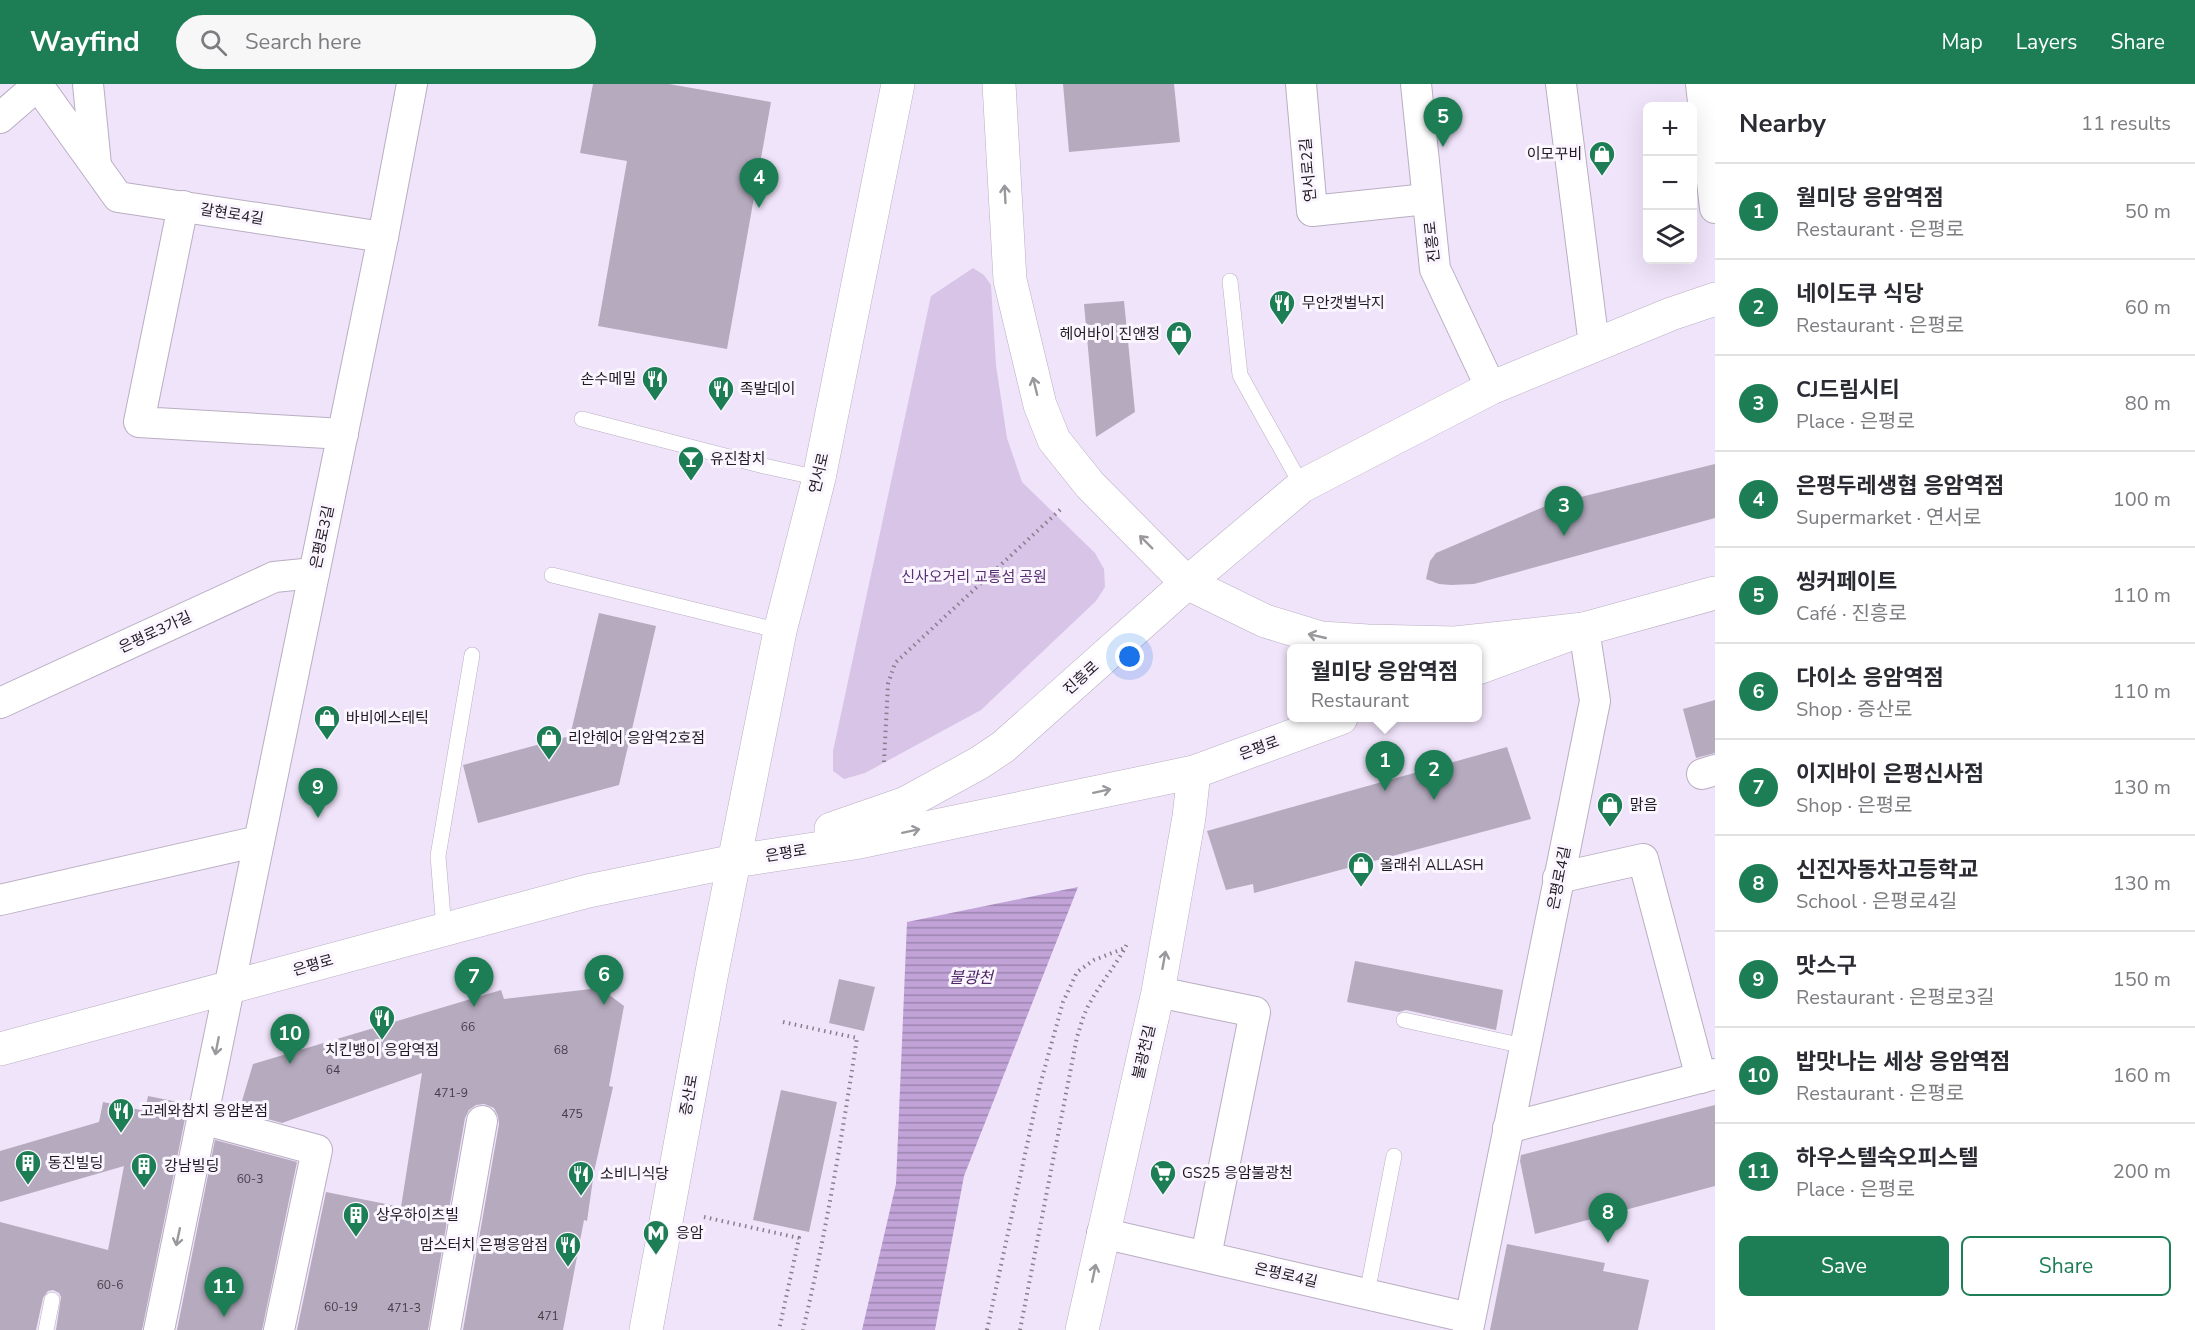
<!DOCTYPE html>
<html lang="en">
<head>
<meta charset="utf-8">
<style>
	body { margin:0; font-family:"Nunito Sans","Noto Sans KR",sans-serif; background:#f7f7f7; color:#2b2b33 }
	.controls { position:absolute; right:18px; top:18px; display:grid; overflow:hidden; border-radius:9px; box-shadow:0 6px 24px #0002 }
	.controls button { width:54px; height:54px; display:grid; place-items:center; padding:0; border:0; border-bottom:2px solid #e1e1e2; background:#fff; color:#2b2b33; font:30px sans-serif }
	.you { position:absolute; left:1130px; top:573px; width:21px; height:21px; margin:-15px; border:4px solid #fff; border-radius:50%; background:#1a73e8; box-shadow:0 0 0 9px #1a73e833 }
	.badge { display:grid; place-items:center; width:39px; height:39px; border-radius:50%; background:#1d7e56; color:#fff; font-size:20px; font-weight:700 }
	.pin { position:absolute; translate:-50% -50px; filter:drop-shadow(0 2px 3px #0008) }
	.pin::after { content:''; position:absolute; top:32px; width:21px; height:18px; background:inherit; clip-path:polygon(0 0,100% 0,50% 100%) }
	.popup { position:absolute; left:1287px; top:560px; width:195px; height:78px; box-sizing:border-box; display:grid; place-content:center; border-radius:9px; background:#fff; filter:drop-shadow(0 2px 4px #0005); font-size:20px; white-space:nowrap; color:#7c7c81 }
	.popup b { font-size:22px; color:#2b2b33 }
	.popup::after { content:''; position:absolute; left:50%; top:100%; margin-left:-12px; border:12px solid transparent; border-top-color:#fff }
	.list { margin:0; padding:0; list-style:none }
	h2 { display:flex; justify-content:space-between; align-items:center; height:78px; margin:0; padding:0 24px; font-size:26px }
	h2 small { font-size:20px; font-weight:400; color:#7c7c81 }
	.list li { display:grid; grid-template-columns:39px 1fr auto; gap:18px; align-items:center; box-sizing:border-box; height:96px; padding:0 24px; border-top:2px solid #e1e1e2 }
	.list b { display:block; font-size:22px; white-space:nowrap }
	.list p { margin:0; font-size:20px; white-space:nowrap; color:#7c7c81 }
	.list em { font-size:20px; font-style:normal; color:#7c7c81 }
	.actions { display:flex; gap:12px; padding:18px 24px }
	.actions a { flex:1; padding:14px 0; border:2px solid #1d7e56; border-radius:9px; text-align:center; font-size:21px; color:#1d7e56 }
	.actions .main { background:#1d7e56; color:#fff }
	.icon { flex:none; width:33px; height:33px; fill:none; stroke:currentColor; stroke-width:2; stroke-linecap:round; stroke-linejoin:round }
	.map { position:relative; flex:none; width:1715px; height:1246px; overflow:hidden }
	header { display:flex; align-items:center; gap:36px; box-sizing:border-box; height:84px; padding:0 30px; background:#1d7e56; color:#fff }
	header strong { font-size:28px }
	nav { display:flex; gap:33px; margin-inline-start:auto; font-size:21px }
	.search { width:420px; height:54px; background:#f7f7f7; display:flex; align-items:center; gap:15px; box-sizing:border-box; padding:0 21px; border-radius:33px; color:#7c7c81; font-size:22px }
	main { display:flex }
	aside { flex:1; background:#fff }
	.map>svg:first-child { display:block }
	.green { fill:#d8c4e7 }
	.water { fill:url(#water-rules) }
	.building { fill:#b5aabe }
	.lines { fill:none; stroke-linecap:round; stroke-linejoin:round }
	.lane-casing { stroke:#b9aec2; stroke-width:16 }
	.street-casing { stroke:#b9aec2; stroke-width:32 }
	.secondary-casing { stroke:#b9aec2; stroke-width:34 }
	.primary-casing { stroke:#b9aec2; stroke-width:34 }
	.path { stroke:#887f8e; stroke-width:4; stroke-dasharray:1.5 4.5; stroke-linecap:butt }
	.lane { stroke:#fff; stroke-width:15 }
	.street { stroke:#fff; stroke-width:30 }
	.secondary { stroke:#fff; stroke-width:33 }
	.primary { stroke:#fff; stroke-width:33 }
	.oneway { stroke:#9a989c }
	.labels { text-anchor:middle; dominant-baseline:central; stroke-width:6; stroke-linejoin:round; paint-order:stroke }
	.number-label { font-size:12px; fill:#443e49 }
	.poi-label { font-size:15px; fill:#1f1a22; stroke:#faf5fe; text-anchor:start }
	.street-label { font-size:15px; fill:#1f1a22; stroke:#faf5fe }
	.park-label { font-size:15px; fill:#593172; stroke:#faf5fe }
	.water-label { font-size:16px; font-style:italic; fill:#4e2666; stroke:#faf5fe }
</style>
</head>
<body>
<header>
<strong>Wayfind</strong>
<div class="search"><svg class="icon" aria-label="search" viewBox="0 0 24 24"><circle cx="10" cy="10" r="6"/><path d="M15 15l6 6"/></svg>Search here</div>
<nav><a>Map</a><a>Layers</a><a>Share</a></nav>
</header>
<main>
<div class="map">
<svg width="1715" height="1246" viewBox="0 0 1715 1246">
	<defs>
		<pattern id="water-rules" width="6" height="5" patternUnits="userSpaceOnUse" patternTransform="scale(1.5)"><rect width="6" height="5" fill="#c1a3d8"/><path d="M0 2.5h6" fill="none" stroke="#9c84af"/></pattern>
	</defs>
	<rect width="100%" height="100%" fill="#f0e4fa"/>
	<!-- green -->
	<path class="green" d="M 973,184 L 984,191 L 991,201 L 996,281 L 1007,354 L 1022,398 L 1095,469 L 1104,485 L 1105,503 L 1096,517 L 981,626 L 865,689 L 844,695 L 833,687 L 833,667 L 931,212 Z"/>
	<!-- water -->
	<path class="water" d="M 1078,803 L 964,1092 L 935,1246 L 862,1246 L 896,1100 L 907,838 Z"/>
	<!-- building -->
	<g class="building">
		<path d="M 593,0 L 669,0 L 771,18 L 727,265 L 598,242 L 627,77 L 580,69 Z"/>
		<path d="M 1063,0 L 1174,0 L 1180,58 L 1069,68 Z"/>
		<path d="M 1124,217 L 1135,328 L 1096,353 L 1084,220 Z"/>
		<path d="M 1715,380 L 1715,434 L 1474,500 L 1451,501 L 1439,500 L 1426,495 L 1430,477 L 1436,469 L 1548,421 Z"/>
		<path d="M 599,529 L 656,542 L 619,701 L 478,739 L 463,681 L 570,652 Z"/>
		<path d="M 1715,616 L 1715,669 L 1696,674 L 1683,625 Z"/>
		<path d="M 1507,663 L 1531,735 L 1254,809 L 1253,800 L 1226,806 L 1207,747 Z"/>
		<path d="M 1355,877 L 1503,906 L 1496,946 L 1406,926 L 1399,928 L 1347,918 Z"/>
		<path d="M 839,895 L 875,903 L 864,947 L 829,939 Z"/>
		<path d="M 600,904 L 624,922 L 609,1002 L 613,1003 L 594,1088 L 587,1137 L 584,1136 L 563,1246 L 463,1246 L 499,1040 L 498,1032 L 494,1024 L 484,1020 L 476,1021 L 469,1026 L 465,1034 L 428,1246 L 297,1246 L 326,1108 L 401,1123 L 422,989 L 282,1039 L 239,1027 L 253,980 L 501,906 L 504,915 Z"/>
		<path d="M 781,1006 L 837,1018 L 809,1148 L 753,1136 Z"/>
		<path d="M 148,1012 L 188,1020 L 142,1246 L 56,1246 L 61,1213 L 59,1209 L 53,1206 L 48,1207 L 43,1214 L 36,1246 L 0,1246 L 0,1138 L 108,1166 L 124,1082 L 0,1118 L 0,1067 L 99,1038 L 103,1018 L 145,1027 Z"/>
		<path d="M 1715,1021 L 1715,1102 L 1535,1150 L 1520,1077 L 1521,1071 Z"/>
		<path d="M 215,1056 L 297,1078 L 262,1246 L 177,1246 Z"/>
		<path d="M 1507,1160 L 1605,1179 L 1603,1187 L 1649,1196 L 1638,1246 L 1490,1246 Z"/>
	</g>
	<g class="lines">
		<!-- lane casing -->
		<g class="lane-casing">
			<g id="lane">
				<path d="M 1230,197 L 1240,291 L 1302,402"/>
				<path d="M 582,335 L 764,382 L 819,394"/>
				<path d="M 552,491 L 780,547"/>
				<path d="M 444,845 L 438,772 L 472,571"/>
				<path d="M 1404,936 L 1524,962"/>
				<path d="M 1367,1209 L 1394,1072"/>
				<path d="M 46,1246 L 52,1216"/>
			</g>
		</g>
		<!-- street casing -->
		<g class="street-casing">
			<g id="street">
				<path d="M 37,0 L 118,113 L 383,153"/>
				<path d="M 88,0 L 96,81"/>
				<path d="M 1301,0 L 1312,127 L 1427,115"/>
				<path d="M 1416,0 L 1435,185 L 1491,304"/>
				<path d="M 1561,0 L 1594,261"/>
				<path d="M 1701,0 L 1715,124"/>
				<path d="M 0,34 L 38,1"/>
				<path d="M 183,122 L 139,338 L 343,350"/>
				<path d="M 0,619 L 274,493 L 314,489"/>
				<path d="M 1702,690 L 1715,686"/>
				<path d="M 1558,794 L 1643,775 L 1701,994"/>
				<path d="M 0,816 L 259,757"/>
				<path d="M 1158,908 L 1255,928 L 1206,1172"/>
				<path d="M 202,1035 L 317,1066 L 279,1246"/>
				<path d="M 1508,1044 L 1715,990"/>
				<path d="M 1102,1149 L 1470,1234"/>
				<path d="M 159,1246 L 383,153 L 412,0"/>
				<path d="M 445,1246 L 482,1037"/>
				<path d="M 1468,1246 L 1595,617 L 1584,545"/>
			</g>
		</g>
		<!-- secondary casing -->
		<g class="secondary-casing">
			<g id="secondary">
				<path d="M 1478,584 L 1584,545 L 1715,509"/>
				<path d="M 831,745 L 906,719 L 979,679 L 1003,663 L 1187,499 L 1302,402 L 1491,304 L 1671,230 L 1715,215"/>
				<path d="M 0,965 L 588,807 L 735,777 L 854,759 L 1194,688 L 1341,634"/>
				<path d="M 1082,1246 L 1158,908 L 1189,733 L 1194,688"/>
			</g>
		</g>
		<!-- primary casing -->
		<g class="primary-casing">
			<g id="primary">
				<path d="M 999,0 L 1010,196 L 1040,321 L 1054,356 L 1090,401 L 1187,499 L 1265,537 L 1321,554 L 1368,557 L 1455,559 L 1584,545"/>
				<path d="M 646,1246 L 712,888 L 780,547 L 819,394 L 898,0"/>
			</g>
		</g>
		<!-- path -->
		<g class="path">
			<path d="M 884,678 L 888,600 L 895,579 L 1062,424"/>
			<path d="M 783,938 L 857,954 C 842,1052 826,1149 803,1246"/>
			<path d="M 704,1133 L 799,1154 L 779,1246"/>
			<path d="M 987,1246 L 1040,1001 L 1063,918 L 1077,888 L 1094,876 L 1125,864"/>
			<path d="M 1020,1246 L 1077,953 C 1081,941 1084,928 1091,917 C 1102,897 1117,880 1127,860"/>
		</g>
		<!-- lane -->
		<use href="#lane" class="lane"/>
		<!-- street -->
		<use href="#street" class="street"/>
		<!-- secondary -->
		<use href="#secondary" class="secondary"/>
		<!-- primary -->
		<use href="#primary" class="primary"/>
	</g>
	<!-- one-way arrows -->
	<defs><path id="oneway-shaft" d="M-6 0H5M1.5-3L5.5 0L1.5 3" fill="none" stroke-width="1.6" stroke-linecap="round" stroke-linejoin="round" transform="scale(1.5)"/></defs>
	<g class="oneway">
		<use href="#oneway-shaft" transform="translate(1005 110) rotate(-93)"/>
		<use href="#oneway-shaft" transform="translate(1035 302) rotate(-104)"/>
		<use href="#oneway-shaft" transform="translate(1146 458) rotate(-135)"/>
		<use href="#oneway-shaft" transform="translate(1317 552) rotate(-167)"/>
		<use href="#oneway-shaft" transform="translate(1102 707) rotate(-12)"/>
		<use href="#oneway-shaft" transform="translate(911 747) rotate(-12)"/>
		<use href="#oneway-shaft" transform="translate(1164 876) rotate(-80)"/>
		<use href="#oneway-shaft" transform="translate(217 962) rotate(101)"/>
		<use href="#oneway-shaft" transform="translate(178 1153) rotate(102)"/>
		<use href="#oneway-shaft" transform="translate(1094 1189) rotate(-78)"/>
	</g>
	<!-- icons -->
	<defs>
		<g id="shop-pin" transform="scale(1.35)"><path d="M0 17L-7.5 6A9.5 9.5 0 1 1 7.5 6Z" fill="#1d7e56" stroke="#faf5fe"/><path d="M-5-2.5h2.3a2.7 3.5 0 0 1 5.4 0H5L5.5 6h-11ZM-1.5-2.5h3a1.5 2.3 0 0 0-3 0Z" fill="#fff"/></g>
		<g id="restaurant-pin" transform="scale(1.35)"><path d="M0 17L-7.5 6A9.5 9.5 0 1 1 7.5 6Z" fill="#1d7e56" stroke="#faf5fe"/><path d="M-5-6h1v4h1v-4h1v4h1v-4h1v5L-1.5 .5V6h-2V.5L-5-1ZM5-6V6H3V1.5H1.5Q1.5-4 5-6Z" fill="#fff"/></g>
		<g id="bar-pin" transform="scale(1.35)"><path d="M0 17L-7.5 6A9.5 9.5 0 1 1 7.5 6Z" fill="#1d7e56" stroke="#faf5fe"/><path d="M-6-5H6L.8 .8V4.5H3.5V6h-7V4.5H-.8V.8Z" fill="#fff"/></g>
		<g id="building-pin" transform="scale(1.35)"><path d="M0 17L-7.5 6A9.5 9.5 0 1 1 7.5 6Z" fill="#1d7e56" stroke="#faf5fe"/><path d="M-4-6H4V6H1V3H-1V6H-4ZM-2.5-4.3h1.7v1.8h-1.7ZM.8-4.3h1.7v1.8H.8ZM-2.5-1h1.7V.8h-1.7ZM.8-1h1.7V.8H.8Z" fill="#fff"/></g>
		<g id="supermarket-pin" transform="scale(1.35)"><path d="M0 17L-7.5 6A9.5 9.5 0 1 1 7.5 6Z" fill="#1d7e56" stroke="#faf5fe"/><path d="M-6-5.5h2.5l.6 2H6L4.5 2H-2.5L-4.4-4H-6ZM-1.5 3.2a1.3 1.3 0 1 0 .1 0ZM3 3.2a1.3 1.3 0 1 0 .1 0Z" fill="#fff"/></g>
		<g id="metro-pin" transform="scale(1.35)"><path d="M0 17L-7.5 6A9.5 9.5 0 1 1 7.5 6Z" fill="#1d7e56" stroke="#faf5fe"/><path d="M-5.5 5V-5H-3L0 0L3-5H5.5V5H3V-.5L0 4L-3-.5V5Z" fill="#fff"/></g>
	</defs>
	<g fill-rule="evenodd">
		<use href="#shop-pin" x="1602" y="70"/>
		<use href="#restaurant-pin" x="1282" y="219"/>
		<use href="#shop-pin" x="1179" y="250"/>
		<use href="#restaurant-pin" x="655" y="295"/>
		<use href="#restaurant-pin" x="721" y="305"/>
		<use href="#bar-pin" x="691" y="375"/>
		<use href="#shop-pin" x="327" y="634"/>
		<use href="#shop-pin" x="549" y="654"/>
		<use href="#shop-pin" x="1610" y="721"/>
		<use href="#shop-pin" x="1361" y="781"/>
		<use href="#restaurant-pin" x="382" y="934"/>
		<use href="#restaurant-pin" x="121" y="1027"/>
		<use href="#building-pin" x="28" y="1079"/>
		<use href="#building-pin" x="144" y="1082"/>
		<use href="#supermarket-pin" x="1163" y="1089"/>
		<use href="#restaurant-pin" x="581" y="1090"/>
		<use href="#building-pin" x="356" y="1131"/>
		<use href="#metro-pin" x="656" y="1149"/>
		<use href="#restaurant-pin" x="568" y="1161"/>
	</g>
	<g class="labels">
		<!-- number labels -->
		<g class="number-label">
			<text x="468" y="943">66</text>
			<text x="561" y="966">68</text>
			<text x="333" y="986">64</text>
			<text x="451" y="1009">471-9</text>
			<text x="572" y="1030">475</text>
			<text x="250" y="1095">60-3</text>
			<text x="110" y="1201">60-6</text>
			<text x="341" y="1223">60-19</text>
			<text x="404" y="1224">471-3</text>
			<text x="548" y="1232">471</text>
		</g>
		<!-- poi labels -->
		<g class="poi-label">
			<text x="1582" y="70" text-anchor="end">이모꾸비</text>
			<text x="1302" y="219">무안갯벌낙지</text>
			<text x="1160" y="250" text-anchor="end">헤어바이 진앤정</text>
			<text x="636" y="295" text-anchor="end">손수메밀</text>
			<text x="740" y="305">족발데이</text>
			<text x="710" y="375">유진참치</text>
			<text x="346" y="634">바비에스테틱</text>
			<text x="568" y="654">리안헤어 응암역2호점</text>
			<text x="1630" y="721">맑음</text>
			<text x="1380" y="781">올래쉬 ALLASH</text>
			<text x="382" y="966" text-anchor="middle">치킨뱅이 응암역점</text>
			<text x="140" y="1027">고레와참치 응암본점</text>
			<text x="48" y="1079">동진빌딩</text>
			<text x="164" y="1082">강남빌딩</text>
			<text x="1182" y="1089">GS25 응암불광천</text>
			<text x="600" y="1090">소비니식당</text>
			<text x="376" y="1131">상우하이츠빌</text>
			<text x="676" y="1149">응암</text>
			<text x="548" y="1161" text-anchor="end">맘스터치 은평응암점</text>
		</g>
		<!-- street labels -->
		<g class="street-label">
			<text transform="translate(1308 86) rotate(-95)">연서로2길</text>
			<text transform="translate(232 130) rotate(9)">갈현로4길</text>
			<text transform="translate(1432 158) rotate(-96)">진흥로</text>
			<text transform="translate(819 389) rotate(-77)">연서로</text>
			<text transform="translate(322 453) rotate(-78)">은평로3길</text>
			<text transform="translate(155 548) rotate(-25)">은평로3가길</text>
			<text transform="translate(1081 594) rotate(-42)">진흥로</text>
			<text transform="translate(1259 664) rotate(-20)">은평로</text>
			<text transform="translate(786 769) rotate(-9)">은평로</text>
			<text transform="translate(1559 794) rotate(-79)">은평로4길</text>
			<text transform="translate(313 881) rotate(-16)">은평로</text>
			<text transform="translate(1144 968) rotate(-77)">불광천길</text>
			<text transform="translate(689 1011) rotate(-80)">증산로</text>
			<text transform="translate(1286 1191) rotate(13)">은평로4길</text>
		</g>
		<!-- park labels -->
		<g class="park-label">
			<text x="974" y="493">신사오거리 교통섬 공원</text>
		</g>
		<!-- water labels -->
		<g class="water-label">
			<text x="971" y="894">불광천</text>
		</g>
	</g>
</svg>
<div class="controls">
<button>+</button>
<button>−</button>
<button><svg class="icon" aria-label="layers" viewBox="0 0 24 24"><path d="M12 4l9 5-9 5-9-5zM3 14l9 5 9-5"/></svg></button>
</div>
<div class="you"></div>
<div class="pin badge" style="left:1385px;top:707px">1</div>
<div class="popup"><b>월미당 응암역점</b>Restaurant</div>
<div class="pin badge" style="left:1434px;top:716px">2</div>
<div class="pin badge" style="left:1564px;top:452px">3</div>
<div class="pin badge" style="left:759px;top:124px">4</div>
<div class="pin badge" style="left:1443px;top:63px">5</div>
<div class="pin badge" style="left:604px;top:921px">6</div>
<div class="pin badge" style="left:474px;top:923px">7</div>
<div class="pin badge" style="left:1608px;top:1159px">8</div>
<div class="pin badge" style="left:318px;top:734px">9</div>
<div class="pin badge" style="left:290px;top:980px">10</div>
<div class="pin badge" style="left:224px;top:1233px">11</div>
</div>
<aside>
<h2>Nearby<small>11 results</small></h2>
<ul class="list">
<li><span class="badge">1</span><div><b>월미당 응암역점</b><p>Restaurant · 은평로</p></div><em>50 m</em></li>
<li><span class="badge">2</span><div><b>네이도쿠 식당</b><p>Restaurant · 은평로</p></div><em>60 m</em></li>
<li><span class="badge">3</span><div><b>CJ드림시티</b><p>Place · 은평로</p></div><em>80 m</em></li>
<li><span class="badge">4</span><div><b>은평두레생협 응암역점</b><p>Supermarket · 연서로</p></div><em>100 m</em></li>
<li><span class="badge">5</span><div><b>씽커페이트</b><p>Café · 진흥로</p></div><em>110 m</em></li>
<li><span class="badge">6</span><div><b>다이소 응암역점</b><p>Shop · 증산로</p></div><em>110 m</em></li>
<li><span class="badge">7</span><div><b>이지바이 은평신사점</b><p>Shop · 은평로</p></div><em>130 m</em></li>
<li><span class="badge">8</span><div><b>신진자동차고등학교</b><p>School · 은평로4길</p></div><em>130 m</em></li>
<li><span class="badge">9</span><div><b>맛스구</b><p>Restaurant · 은평로3길</p></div><em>150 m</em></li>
<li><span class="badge">10</span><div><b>밥맛나는 세상 응암역점</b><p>Restaurant · 은평로</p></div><em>160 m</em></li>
<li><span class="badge">11</span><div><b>하우스텔숙오피스텔</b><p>Place · 은평로</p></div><em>200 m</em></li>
</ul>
<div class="actions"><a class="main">Save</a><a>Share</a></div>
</aside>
</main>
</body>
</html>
